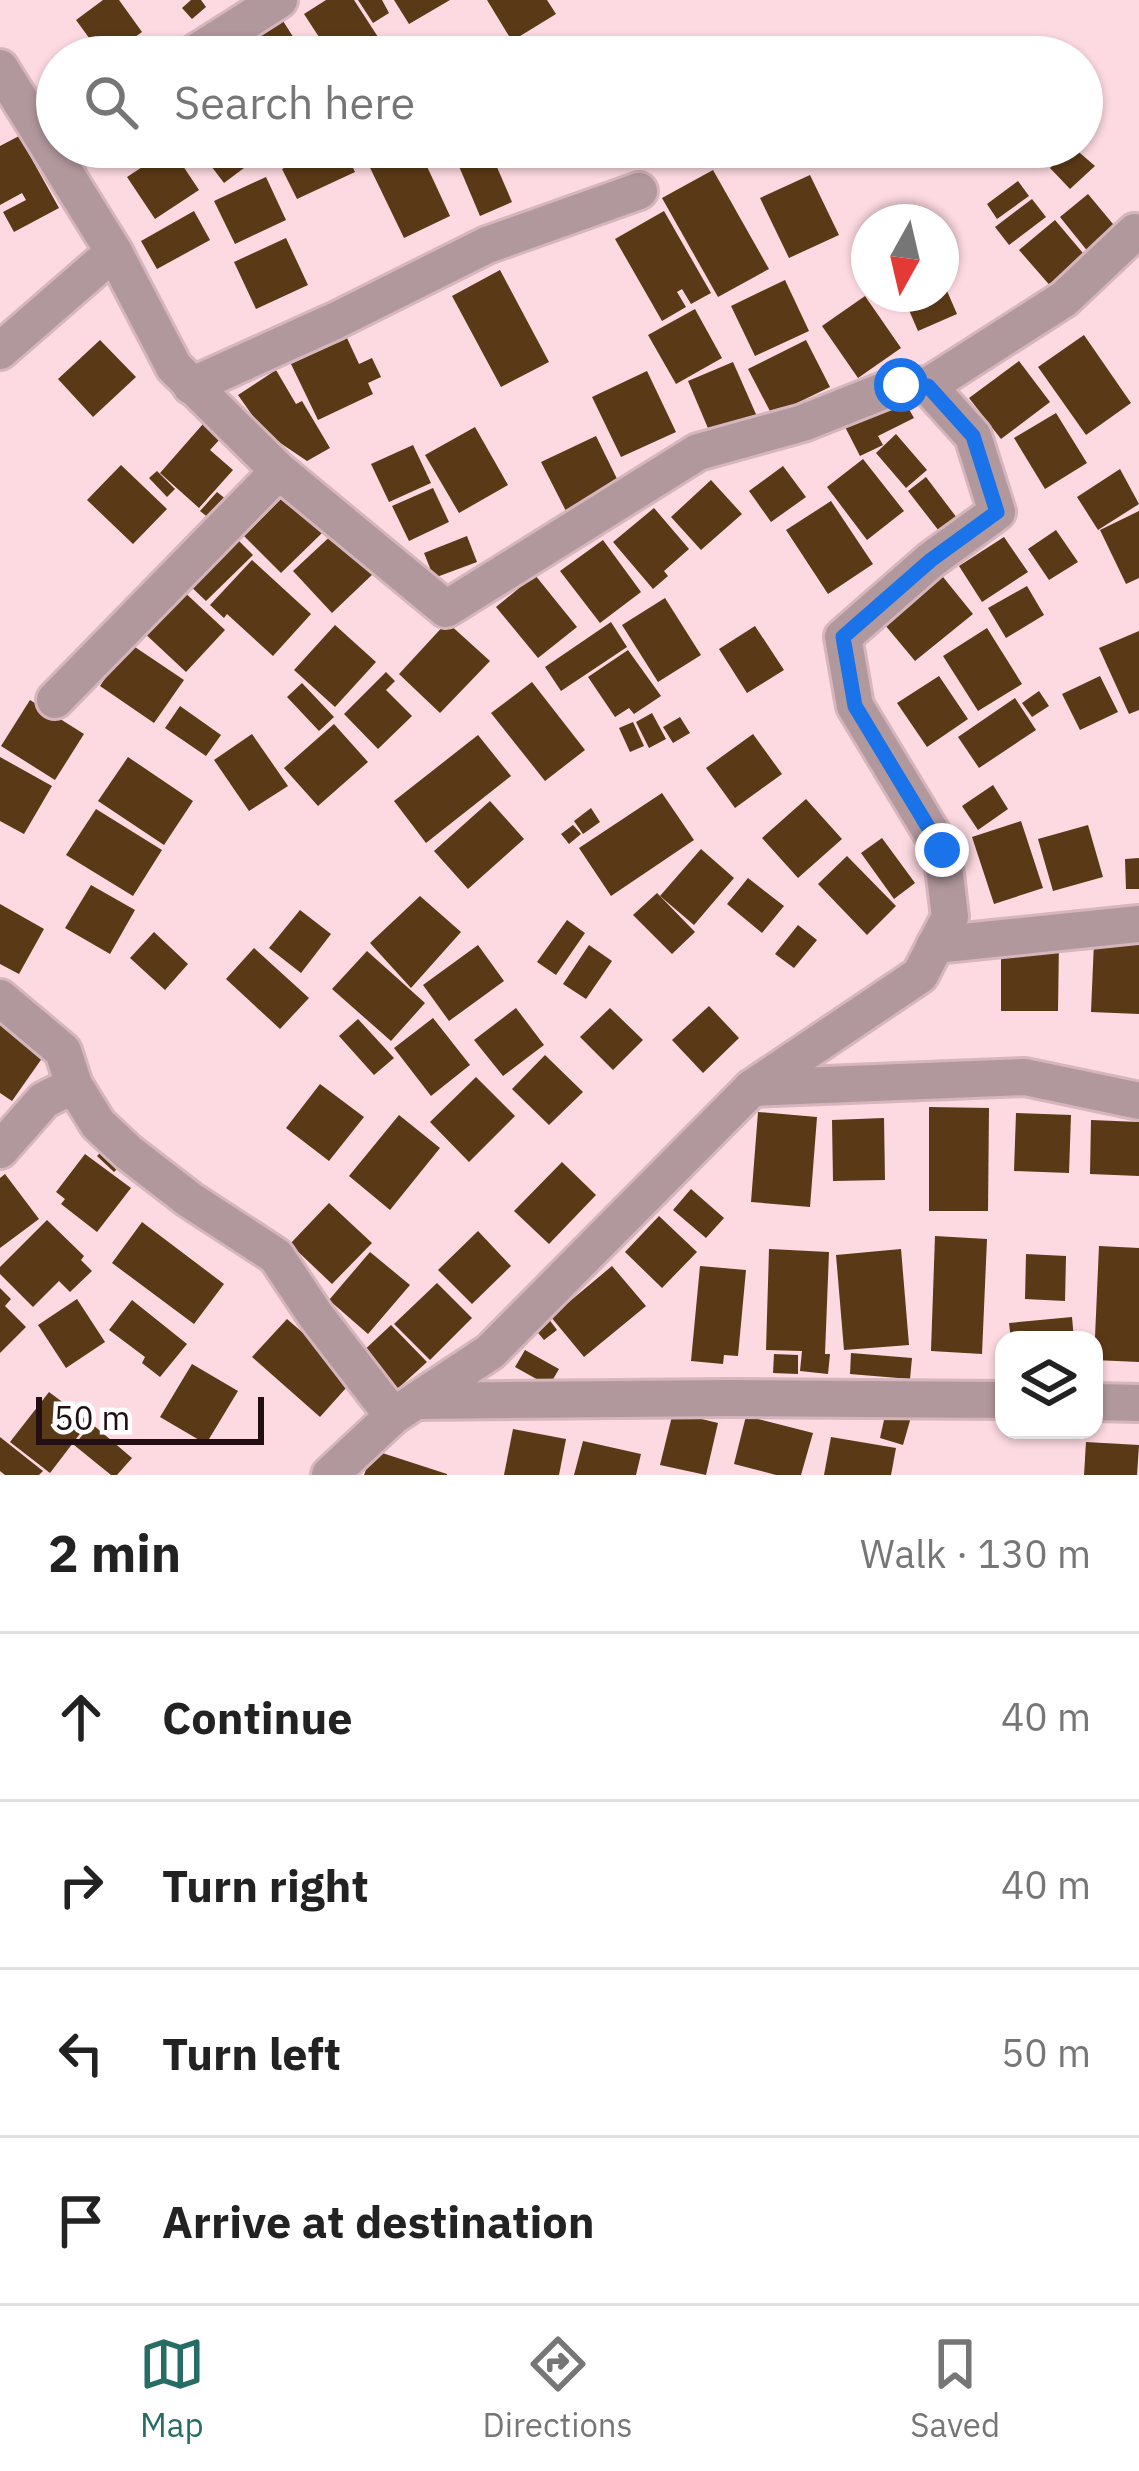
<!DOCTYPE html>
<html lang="en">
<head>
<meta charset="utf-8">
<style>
	body { margin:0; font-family:"IBM Plex Sans",sans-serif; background:#f6f6f6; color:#222 }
	.controls { position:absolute; right:36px; bottom:36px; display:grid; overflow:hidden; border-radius:24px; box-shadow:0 3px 9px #0004 }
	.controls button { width:108px; height:108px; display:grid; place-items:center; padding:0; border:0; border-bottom:3px solid #e0e0e0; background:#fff; color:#222; font:60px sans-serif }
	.compass { position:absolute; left:851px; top:204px; width:108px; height:108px; border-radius:50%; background:#fff; box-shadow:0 3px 9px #0004; rotate:188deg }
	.scale { position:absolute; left:36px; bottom:30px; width:228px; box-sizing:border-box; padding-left:12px; border:6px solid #220f14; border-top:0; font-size:33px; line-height:42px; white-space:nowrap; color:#220f14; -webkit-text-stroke:9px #fff; paint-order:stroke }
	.stop { position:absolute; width:36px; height:36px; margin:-27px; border:9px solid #1a73e8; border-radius:50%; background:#fff }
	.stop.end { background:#1a73e8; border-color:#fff; box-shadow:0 3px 12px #0008 }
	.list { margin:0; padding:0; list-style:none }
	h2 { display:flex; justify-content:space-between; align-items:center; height:156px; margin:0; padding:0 48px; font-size:51px }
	h2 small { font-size:39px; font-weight:400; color:#767676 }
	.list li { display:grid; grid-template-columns:78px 1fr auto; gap:36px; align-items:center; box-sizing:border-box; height:168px; padding:0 48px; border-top:3px solid #e0e0e0 }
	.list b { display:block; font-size:45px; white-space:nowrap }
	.list em { font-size:39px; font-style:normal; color:#767676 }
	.icon { flex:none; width:66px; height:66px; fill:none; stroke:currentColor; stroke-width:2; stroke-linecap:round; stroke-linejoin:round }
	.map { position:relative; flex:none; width:1139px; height:1475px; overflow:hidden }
	.search { position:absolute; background:#fff; box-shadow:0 3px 9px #0004; left:36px; right:36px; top:36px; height:132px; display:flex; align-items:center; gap:30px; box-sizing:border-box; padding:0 42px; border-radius:66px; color:#767676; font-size:45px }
	.sheet { height:828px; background:#fff }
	nav { display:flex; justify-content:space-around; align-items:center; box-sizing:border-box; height:168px; border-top:3px solid #e0e0e0; background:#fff; font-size:33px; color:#767676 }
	nav a { display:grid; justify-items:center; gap:6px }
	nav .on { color:#266e65 }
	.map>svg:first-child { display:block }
	.building { fill:#5a3916 }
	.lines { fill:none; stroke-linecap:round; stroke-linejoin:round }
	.minor-casing { stroke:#d6b5bc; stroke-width:42 }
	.minor { stroke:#b1989d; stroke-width:36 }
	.route { stroke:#1a73e8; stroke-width:15 }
</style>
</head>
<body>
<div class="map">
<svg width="1139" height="1475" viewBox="0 0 1139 1475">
	<rect width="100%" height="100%" fill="#fdd9e1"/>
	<!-- building -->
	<g class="building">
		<path d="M 103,0 L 119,0 L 142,32 L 107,57 L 103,57 L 76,20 Z"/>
		<path d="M 191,0 L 201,0 L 206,7 L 192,19 L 182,8 Z"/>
		<path d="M 326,0 L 354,0 L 391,57 L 332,57 L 304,14 Z"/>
		<path d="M 358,0 L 382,0 L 389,13 L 373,23 Z"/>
		<path d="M 394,0 L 450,0 L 409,24 Z"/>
		<path d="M 487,0 L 547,0 L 556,14 L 512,41 Z"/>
		<path d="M 283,21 L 306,57 L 228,57 Z"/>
		<path d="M 19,136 L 59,208 L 14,232 L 3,212 L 26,200 L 22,193 L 0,205 L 0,146 Z"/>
		<path d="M 202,147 L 272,147 L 224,183 L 199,150 Z"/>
		<path d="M 329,147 L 343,147 L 355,172 L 297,199 L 282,169 Z"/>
		<path d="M 360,147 L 418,147 L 450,216 L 404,238 Z"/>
		<path d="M 449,147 L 480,147 L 455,159 Z"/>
		<path d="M 628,147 L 677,147 L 640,168 Z"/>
		<path d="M 968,147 L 996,147 L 978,161 Z"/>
		<path d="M 1073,147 L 1095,166 L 1070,189 L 1050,168 Z"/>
		<path d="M 171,148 L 199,190 L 155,219 L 127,177 Z"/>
		<path d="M 490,151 L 512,202 L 480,216 L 458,164 Z"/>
		<path d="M 713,170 L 769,269 L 718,297 L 662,198 Z"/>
		<path d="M 810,175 L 839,235 L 789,258 L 760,198 Z"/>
		<path d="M 266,177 L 286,220 L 235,244 L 214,201 Z"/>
		<path d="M 1018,181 L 1029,196 L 997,219 L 987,204 Z"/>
		<path d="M 1088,194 L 1118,230 L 1089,253 L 1060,217 Z"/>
		<path d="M 1032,199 L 1046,217 L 1009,245 L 995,227 Z"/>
		<path d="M 194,211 L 210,240 L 157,269 L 141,241 Z"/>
		<path d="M 664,211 L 711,293 L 691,304 L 682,289 L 677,292 L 686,307 L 662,321 L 615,239 Z"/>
		<path d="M 1055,220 L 1088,259 L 1053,289 L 1019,250 Z"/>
		<path d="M 286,238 L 308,285 L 256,309 L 234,262 Z"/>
		<path d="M 500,270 L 549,362 L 501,387 L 452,296 Z"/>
		<path d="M 941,277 L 957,314 L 918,331 L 902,294 L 941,294 Z"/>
		<path d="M 785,280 L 809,331 L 755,356 L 731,306 Z"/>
		<path d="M 865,296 L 901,348 L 858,378 L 822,326 Z"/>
		<path d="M 695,309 L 722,358 L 676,384 L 648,335 Z"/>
		<path d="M 1084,335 L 1131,403 L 1086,435 L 1038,367 Z"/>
		<path d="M 347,338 L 359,364 L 372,358 L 381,377 L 368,383 L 373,394 L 318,420 L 291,364 Z"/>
		<path d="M 100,340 L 136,377 L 93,417 L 58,379 Z"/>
		<path d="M 806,340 L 830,387 L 772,415 L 748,369 Z"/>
		<path d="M 1019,361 L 1050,402 L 1001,439 L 969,398 Z"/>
		<path d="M 733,362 L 759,421 L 713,440 L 688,381 Z"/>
		<path d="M 276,370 L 296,404 L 302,401 L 330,448 L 307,461 L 264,432 L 238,395 Z"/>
		<path d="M 647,371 L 676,432 L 621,457 L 592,397 Z"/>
		<path d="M 901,395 L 914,418 L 878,436 L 883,445 L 860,456 L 844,425 Z"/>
		<path d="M 1056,413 L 1087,463 L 1045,489 L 1014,438 Z"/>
		<path d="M 203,424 L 220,439 L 210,450 L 233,470 L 199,508 L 160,473 Z"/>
		<path d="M 475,427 L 508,485 L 459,513 L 425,455 Z"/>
		<path d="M 896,434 L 927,470 L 906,488 L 876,453 Z"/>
		<path d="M 596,436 L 621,487 L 567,513 L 541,462 Z"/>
		<path d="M 413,445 L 431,483 L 389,502 L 371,464 Z"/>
		<path d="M 863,459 L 904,511 L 867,540 L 827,487 Z"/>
		<path d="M 121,465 L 167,509 L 133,544 L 87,500 Z"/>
		<path d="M 783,466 L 806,497 L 771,522 L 749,491 Z"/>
		<path d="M 1120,469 L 1139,504 L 1098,530 L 1077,497 Z"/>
		<path d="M 157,471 L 175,489 L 167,497 L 149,478 Z"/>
		<path d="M 926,477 L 957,518 L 939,531 L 908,491 Z"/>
		<path d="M 711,480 L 742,514 L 701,550 L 671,517 Z"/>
		<path d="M 433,488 L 449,522 L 409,541 L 392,506 Z"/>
		<path d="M 217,492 L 227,500 L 210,519 L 200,511 Z"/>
		<path d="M 286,494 L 323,532 L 281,573 L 244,536 Z"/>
		<path d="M 831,501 L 873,564 L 828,594 L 786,530 Z"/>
		<path d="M 654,508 L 689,549 L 664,571 L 668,576 L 653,589 L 613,542 Z"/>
		<path d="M 1139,511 L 1139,578 L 1126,584 L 1100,530 Z"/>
		<path d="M 1056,530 L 1078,562 L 1049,580 L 1028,549 Z"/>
		<path d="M 336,531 L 375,572 L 332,613 L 293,571 Z"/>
		<path d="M 232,534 L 253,555 L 206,601 L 184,580 Z"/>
		<path d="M 467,536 L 477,562 L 434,578 L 424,553 Z"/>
		<path d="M 1004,537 L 1028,572 L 982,602 L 959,566 Z"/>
		<path d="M 603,540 L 641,592 L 600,623 L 560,571 Z"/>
		<path d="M 252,560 L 311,614 L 273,656 L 227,614 L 224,618 L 210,605 Z"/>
		<path d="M 939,572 L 973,614 L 915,661 L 880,619 Z"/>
		<path d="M 535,575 L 577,627 L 538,658 L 496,607 Z"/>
		<path d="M 1027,586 L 1044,615 L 1006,638 L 988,608 Z"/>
		<path d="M 180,588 L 225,630 L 186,672 L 141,630 Z"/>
		<path d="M 665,598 L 701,655 L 658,682 L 622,625 Z"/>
		<path d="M 447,622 L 490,661 L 440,713 L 399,674 Z"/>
		<path d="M 611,622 L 627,647 L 561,691 L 545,667 Z"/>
		<path d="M 335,625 L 376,662 L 335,707 L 294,670 Z"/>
		<path d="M 755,626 L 784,670 L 747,693 L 719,649 Z"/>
		<path d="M 987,628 L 1022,684 L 978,711 L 943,656 Z"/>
		<path d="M 1139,631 L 1139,710 L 1129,714 L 1099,648 Z"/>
		<path d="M 129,643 L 184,680 L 154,723 L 100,686 Z"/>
		<path d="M 628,650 L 661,696 L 634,714 L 629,708 L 615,717 L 588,677 Z"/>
		<path d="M 386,672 L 395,681 L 386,690 L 412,716 L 378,749 L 344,714 Z"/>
		<path d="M 939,676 L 968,719 L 927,747 L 897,703 Z"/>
		<path d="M 1100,676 L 1118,712 L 1080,730 L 1062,694 Z"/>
		<path d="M 532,682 L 585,750 L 545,781 L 491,713 Z"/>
		<path d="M 302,683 L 334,717 L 319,731 L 287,697 Z"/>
		<path d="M 1039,691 L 1049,706 L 1032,717 L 1022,703 Z"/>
		<path d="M 1015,698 L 1036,730 L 979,768 L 958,737 Z"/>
		<path d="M 30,700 L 84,734 L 55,780 L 1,746 Z"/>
		<path d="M 180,706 L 221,735 L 206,756 L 165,728 Z"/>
		<path d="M 652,713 L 666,739 L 649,748 L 636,722 Z"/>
		<path d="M 680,717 L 690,733 L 673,743 L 663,727 Z"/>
		<path d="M 633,722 L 644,746 L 630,752 L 619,728 Z"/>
		<path d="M 334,724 L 368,762 L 318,806 L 284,768 Z"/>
		<path d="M 252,734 L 288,786 L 249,811 L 214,760 Z"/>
		<path d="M 753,734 L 782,774 L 735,808 L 706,768 Z"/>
		<path d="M 478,735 L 511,776 L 426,843 L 394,801 Z"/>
		<path d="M 0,757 L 52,786 L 24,834 L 0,821 Z"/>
		<path d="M 128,757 L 193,801 L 164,845 L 98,801 Z"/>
		<path d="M 993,785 L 1008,809 L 978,830 L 962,806 Z"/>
		<path d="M 662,793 L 694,840 L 611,896 L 579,848 Z"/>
		<path d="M 806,799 L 842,839 L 798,878 L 762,838 Z"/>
		<path d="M 490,801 L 524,839 L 468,889 L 434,851 Z"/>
		<path d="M 591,808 L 600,822 L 583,834 L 574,821 Z"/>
		<path d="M 96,809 L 162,850 L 133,896 L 66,855 Z"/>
		<path d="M 1021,821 L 1043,888 L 994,904 L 972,837 Z"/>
		<path d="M 573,825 L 581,834 L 569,844 L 561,834 Z"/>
		<path d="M 1088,825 L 1103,877 L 1053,891 L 1038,839 Z"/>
		<path d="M 882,838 L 915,883 L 894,899 L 861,853 Z"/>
		<path d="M 701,849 L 734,878 L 694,925 L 660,896 Z"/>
		<path d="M 847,856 L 896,906 L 867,935 L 818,884 Z"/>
		<path d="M 1139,858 L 1139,889 L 1126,889 L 1125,859 Z"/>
		<path d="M 748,878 L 784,906 L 762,933 L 727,904 Z"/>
		<path d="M 91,885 L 135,910 L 110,954 L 65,928 Z"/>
		<path d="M 657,893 L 695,932 L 672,954 L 633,915 Z"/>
		<path d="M 420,896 L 461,932 L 411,988 L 370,943 Z"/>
		<path d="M 0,904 L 44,929 L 19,974 L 0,964 Z"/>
		<path d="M 300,910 L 331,934 L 301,973 L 269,948 Z"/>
		<path d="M 567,920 L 585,933 L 556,975 L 537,962 Z"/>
		<path d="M 798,925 L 817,940 L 794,968 L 775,954 Z"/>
		<path d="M 154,932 L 188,964 L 165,990 L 130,958 Z"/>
		<path d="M 1001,940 L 1059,940 L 1058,1011 L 1001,1011 Z"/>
		<path d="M 1094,942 L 1139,944 L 1139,1014 L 1091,1012 Z"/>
		<path d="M 478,945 L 504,981 L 449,1021 L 423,985 Z"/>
		<path d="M 589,945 L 612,961 L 586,999 L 563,984 Z"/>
		<path d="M 254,948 L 309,998 L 280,1029 L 226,979 Z"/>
		<path d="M 367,951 L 425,1003 L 391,1041 L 332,989 Z"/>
		<path d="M 709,1006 L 739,1038 L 703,1073 L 672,1040 Z"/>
		<path d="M 516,1008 L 544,1045 L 503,1076 L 474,1040 Z"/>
		<path d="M 610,1008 L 643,1040 L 613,1070 L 580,1037 Z"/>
		<path d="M 0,1012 L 50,1047 L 12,1101 L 0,1093 Z"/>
		<path d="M 433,1018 L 470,1065 L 431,1096 L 394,1048 Z"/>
		<path d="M 358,1019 L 394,1058 L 374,1075 L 339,1036 Z"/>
		<path d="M 545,1055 L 583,1092 L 549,1125 L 512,1089 Z"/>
		<path d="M 476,1077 L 515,1116 L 469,1162 L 430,1122 Z"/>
		<path d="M 320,1084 L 364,1117 L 329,1161 L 286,1128 Z"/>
		<path d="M 929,1107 L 989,1108 L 988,1211 L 929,1211 Z"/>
		<path d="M 758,1112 L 817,1117 L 810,1207 L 751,1202 Z"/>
		<path d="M 1016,1113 L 1071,1115 L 1069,1173 L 1014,1171 Z"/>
		<path d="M 399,1115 L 440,1148 L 390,1210 L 349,1176 Z"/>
		<path d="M 884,1118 L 885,1180 L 833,1181 L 832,1120 Z"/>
		<path d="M 1091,1120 L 1139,1122 L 1139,1176 L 1090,1174 Z"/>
		<path d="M 109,1144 L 125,1161 L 114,1172 L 97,1156 Z"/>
		<path d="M 85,1154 L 131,1188 L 97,1232 L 61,1204 L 65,1199 L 56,1192 Z"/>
		<path d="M 562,1162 L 596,1195 L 549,1244 L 514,1211 Z"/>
		<path d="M 5,1174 L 39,1219 L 0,1248 L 0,1178 Z"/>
		<path d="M 691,1189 L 724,1218 L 706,1238 L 673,1210 Z"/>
		<path d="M 329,1203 L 372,1243 L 332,1284 L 290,1244 Z"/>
		<path d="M 659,1216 L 697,1252 L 662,1288 L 625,1252 Z"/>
		<path d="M 47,1220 L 84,1256 L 81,1260 L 92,1271 L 70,1292 L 59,1281 L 33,1307 L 0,1274 L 0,1267 Z"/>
		<path d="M 142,1222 L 224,1284 L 194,1324 L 112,1263 Z"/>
		<path d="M 478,1231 L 511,1266 L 472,1304 L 438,1270 Z"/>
		<path d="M 935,1236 L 987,1239 L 982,1354 L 931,1351 Z"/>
		<path d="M 1099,1246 L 1139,1248 L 1139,1362 L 1094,1360 Z"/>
		<path d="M 769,1249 L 829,1252 L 825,1354 L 830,1354 L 828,1374 L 800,1371 L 802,1351 L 766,1350 Z"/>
		<path d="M 901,1249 L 909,1345 L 844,1350 L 836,1255 Z"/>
		<path d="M 370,1252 L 410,1285 L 368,1334 L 329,1300 Z"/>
		<path d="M 1026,1254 L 1066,1256 L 1065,1301 L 1025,1299 Z"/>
		<path d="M 612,1266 L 646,1306 L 584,1357 L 551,1317 Z"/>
		<path d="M 700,1266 L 746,1270 L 738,1356 L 724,1355 L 723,1364 L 691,1361 Z"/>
		<path d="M 437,1283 L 472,1318 L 430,1360 L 394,1324 Z"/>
		<path d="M 0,1288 L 11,1299 L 5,1306 L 26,1327 L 0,1353 Z"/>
		<path d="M 77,1299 L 105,1342 L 66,1368 L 38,1325 Z"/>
		<path d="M 132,1300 L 187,1344 L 160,1377 L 142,1363 L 145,1357 L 109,1330 Z"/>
		<path d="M 1072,1317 L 1074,1340 L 1011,1340 L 1009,1323 Z"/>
		<path d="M 548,1318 L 557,1330 L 544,1340 L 534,1328 Z"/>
		<path d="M 287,1319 L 355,1378 L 320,1417 L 252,1357 Z"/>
		<path d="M 391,1325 L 427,1362 L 394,1392 L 359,1355 Z"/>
		<path d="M 525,1350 L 559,1369 L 549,1386 L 515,1367 Z"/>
		<path d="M 851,1353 L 912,1358 L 910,1379 L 850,1374 Z"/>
		<path d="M 774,1354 L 798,1355 L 798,1374 L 773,1373 Z"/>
		<path d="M 192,1364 L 238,1391 L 206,1444 L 160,1417 Z"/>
		<path d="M 49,1392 L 89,1422 L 50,1473 L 10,1442 Z"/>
		<path d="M 886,1411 L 911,1417 L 903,1445 L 880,1438 Z"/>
		<path d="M 673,1412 L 718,1423 L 706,1475 L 660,1465 Z"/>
		<path d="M 746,1416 L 813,1433 L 801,1475 L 776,1475 L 734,1464 Z"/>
		<path d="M 92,1424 L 132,1458 L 117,1475 L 111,1475 L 74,1445 Z"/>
		<path d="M 513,1429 L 566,1439 L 559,1475 L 504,1475 Z"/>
		<path d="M 0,1437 L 43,1471 L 39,1475 L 5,1475 L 0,1471 Z"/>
		<path d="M 831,1437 L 896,1448 L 891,1475 L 824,1475 Z"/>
		<path d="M 583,1441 L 641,1454 L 636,1475 L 574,1475 Z"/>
		<path d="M 1086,1442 L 1139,1445 L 1137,1475 L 1084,1475 Z"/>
		<path d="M 373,1450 L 447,1474 L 447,1475 L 364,1475 Z"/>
	</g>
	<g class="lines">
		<!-- minor casing -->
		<g class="minor-casing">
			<g id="minor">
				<path d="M 189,57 L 279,0"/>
				<path d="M 0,68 L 114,252 L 174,367 L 279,471 L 446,609 L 698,452 L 803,423 L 901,384 L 928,386 L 1064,299 L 1135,232"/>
				<path d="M 0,351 L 114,252"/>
				<path d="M 191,386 L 335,321 L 487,245 L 639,191"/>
				<path d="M 55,700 L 279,471"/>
				<path d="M 935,945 L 1139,924"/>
				<path d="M 0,998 L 63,1051 L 74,1085 L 98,1124 L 129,1153 L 190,1200 L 276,1256 L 316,1316 L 393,1416"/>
				<path d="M 752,1088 L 1025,1077 L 1139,1101"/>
				<path d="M 0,1150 L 44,1100 L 74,1085"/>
				<path d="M 416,1401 L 729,1398 L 1004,1400"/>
				<path d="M 1094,1402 L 1139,1403"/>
				<path d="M 330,1475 L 393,1416 L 490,1352 L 752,1088 L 920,975 L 950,917 L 942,850 L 855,706 L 843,637 L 931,560 L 997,512 L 973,436 L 928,386"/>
			</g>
		</g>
		<!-- minor -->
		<use href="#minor" class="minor"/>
	</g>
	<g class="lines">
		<!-- route -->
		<path class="route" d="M 901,385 L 928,386 L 973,436 L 997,512 L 931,560 L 843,637 L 855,706 L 942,850"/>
	</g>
</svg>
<div class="controls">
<button><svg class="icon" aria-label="layers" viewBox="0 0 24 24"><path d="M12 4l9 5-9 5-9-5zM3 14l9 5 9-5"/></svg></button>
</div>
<svg class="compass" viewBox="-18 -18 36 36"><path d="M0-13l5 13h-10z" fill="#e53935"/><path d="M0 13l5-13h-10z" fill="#767676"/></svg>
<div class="scale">50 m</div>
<div class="stop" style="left:901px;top:385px"></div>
<div class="stop end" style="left:942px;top:850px"></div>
<div class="search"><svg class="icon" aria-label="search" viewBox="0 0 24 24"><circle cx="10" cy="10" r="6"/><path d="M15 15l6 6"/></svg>Search here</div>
</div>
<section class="sheet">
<h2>2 min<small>Walk · 130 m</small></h2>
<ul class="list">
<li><svg class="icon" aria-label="ahead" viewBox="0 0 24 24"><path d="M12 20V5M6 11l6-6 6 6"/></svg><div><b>Continue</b></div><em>40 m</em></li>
<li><svg class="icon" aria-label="right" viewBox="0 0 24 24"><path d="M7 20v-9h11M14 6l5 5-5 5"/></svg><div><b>Turn right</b></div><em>40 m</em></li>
<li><svg class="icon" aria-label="left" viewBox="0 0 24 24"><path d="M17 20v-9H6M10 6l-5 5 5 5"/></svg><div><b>Turn left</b></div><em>50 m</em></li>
<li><svg class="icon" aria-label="arrive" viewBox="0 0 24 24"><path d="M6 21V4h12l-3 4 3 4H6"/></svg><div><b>Arrive at destination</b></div></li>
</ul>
</section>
<nav>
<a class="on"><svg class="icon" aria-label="map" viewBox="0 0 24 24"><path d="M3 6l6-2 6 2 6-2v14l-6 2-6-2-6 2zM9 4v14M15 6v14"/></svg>Map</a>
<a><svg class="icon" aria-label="directions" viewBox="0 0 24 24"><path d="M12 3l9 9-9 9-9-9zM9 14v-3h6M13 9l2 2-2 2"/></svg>Directions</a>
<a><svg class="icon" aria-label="saved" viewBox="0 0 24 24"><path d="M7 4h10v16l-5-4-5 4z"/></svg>Saved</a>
</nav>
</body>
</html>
